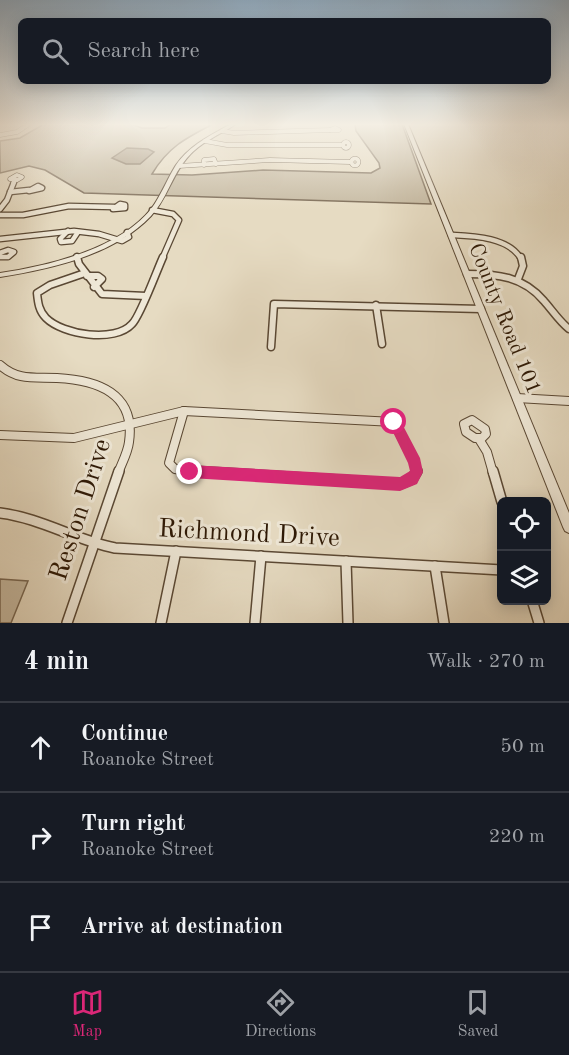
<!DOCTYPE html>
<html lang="en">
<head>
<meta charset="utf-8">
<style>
	body { margin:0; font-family:"Old Standard TT",serif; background:#242831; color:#f1f3f6 }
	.controls { position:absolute; right:18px; bottom:18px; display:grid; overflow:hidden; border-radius:9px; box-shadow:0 3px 15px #0003 }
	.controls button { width:54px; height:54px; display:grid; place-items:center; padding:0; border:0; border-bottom:2px solid #363941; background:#171b24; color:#f1f3f6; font:30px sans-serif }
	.stop { position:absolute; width:18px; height:18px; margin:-14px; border:4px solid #db2777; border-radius:50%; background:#fff }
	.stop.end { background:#db2777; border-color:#fff; box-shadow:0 2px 6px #0008 }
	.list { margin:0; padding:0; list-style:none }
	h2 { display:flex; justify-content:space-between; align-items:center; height:78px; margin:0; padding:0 24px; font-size:26px }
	h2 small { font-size:20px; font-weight:400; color:#9ea1a6 }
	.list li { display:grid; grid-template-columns:39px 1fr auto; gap:18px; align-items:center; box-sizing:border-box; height:90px; padding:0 24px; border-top:2px solid #363941 }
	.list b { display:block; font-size:22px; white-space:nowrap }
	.list p { margin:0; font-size:20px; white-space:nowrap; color:#9ea1a6 }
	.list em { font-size:20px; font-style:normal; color:#9ea1a6 }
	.icon { flex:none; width:33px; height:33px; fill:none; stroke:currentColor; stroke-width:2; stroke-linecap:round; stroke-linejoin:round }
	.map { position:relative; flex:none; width:569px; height:623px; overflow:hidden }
	.search { position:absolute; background:#171b24; box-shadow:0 3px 15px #0003; left:18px; right:18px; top:18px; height:66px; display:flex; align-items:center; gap:15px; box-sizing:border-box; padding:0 21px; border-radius:9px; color:#9ea1a6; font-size:22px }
	.sheet { height:348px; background:#171b24 }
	nav { display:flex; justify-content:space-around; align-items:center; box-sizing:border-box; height:84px; border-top:2px solid #363941; background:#171b24; font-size:16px; color:#9ea1a6 }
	nav a { display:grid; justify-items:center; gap:3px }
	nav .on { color:#db2777 }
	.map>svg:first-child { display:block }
	.green { fill:#c6baa2; stroke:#796853; stroke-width:1.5 }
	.water { fill:#a79881; stroke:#76644f; stroke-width:1.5 }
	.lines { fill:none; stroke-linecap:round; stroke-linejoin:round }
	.minor-far4-casing { stroke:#5a4834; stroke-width:5 }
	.minor-far3-casing { stroke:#5a4834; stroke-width:7 }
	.minor-far2-casing { stroke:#5a4834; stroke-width:9 }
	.minor-far1-casing { stroke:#5a4834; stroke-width:10 }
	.minor-casing { stroke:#5a4834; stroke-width:12 }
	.tertiary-casing { stroke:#5a4834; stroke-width:2 }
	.minor-far4 { stroke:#efe8d7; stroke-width:4 }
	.minor-far3 { stroke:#efe8d7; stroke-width:4.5 }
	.minor-far2 { stroke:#efe8d7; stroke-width:6 }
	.minor-far1 { stroke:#efe8d7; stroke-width:8 }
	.minor { stroke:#efe8d7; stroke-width:9 }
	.tertiary { fill:#efe8d7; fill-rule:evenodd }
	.route { fill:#db2777 }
	.labels { text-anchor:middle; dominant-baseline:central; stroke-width:6; stroke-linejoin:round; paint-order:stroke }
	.street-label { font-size:21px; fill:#2c1704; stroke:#efe8d7 }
	.near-street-label { font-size:26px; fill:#2c1704; stroke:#efe8d7 }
</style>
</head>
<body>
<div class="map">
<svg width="569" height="623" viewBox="0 0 569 623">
	<rect width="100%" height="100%" fill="#e6dbc2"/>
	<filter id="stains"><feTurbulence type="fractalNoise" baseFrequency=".00333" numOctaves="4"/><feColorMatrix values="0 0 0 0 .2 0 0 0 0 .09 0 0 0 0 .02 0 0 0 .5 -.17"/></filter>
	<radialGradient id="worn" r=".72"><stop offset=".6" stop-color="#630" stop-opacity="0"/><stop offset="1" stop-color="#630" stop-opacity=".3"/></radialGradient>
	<!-- green -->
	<g class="green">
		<path d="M 44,124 L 131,124 L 142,128 L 165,128 L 171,124 L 213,124 C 186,138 168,147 152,174 L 192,175 L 263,170 L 371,173 L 380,168 L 379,163 L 356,131 L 355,124 L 402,124 L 431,204 L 84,193 L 45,170 L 29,166 L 0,173 L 0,141 L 20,138 Z"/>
		<path d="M 0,579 L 28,581 L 11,623 L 0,623 Z"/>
	</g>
	<!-- water -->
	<path class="water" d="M 127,148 L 148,149 L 154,152 L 140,164 L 126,164 L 112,158 Z"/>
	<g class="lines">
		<!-- minor-far4 casing -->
		<g class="minor-far4-casing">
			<g id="minor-far4">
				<path d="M 335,128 L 339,130 L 330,130 Z"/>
				<path d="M 222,131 L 234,133 L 330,130"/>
				<path d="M 0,135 L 17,132 L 29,124"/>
				<path d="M 205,141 L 227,145 L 341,145"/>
				<circle cx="346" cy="145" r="3"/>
				<circle cx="355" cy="162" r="3.5"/>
				<path d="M 204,165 L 204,160 L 214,159 L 216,164"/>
				<path d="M 179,166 L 270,160 L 350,162"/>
				<path d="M 17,175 L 22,177 L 17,180 L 10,179 Z"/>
				<path d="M 13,184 L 15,180"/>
			</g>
		</g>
		<!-- minor-far3 casing -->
		<g class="minor-far3-casing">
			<g id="minor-far3">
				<path d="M 38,186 L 42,188 L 29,191 Z"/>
				<path d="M 10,192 L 29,190"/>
				<path d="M 120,204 L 125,205 L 125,208 L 113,209 Z"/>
				<path d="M 0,209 L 7,200 L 14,182"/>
				<path d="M 152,210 L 173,214 L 179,220 L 162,259"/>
				<path d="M 0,215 L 23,215 L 69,206 L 114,207"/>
				<path d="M 68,231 L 60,239 L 61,242 L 72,241 L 78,232"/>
				<path d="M 451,235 C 473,236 509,237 521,259"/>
				<path d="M 0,239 L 74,231 L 99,234 L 122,241 L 129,237 L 127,232"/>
				<path d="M 0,253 L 8,250 L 14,252 L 8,257 L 0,257"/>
			</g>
		</g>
		<!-- minor-far2 casing -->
		<g class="minor-far2-casing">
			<g id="minor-far2">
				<path d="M 77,257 L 79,264 L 102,294 L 146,296"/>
				<path d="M 85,273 L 50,285 L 37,293 C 38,303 39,311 46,318 C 63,335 115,343 132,324 C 140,317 157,270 163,257"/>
				<path d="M 467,274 C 497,274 523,276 544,301 C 552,310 559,321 569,329"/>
				<path d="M 87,276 L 98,276 L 102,279 L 94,287"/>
				<path d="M 518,279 L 523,266 L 521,257"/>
				<path d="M 376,305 L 382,344"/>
				<path d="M 271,347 L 274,304 L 481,309"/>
			</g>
		</g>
		<!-- minor-far1 casing -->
		<g class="minor-far1-casing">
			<g id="minor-far1">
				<path d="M 0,365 C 18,381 34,377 57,378 C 97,380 136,393 129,442 C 128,452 122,463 118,473"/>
				<path d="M 517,398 L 569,401"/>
				<path d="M 184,411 L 394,422 L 415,463 L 416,473"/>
				<path d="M 184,411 L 169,463 L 175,469 L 198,473"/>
				<path d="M 472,420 L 485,429 L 486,434 L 482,438 L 475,438 L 466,432 L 464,424 Z"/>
				<path d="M 0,435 L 74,438 L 184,411"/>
				<path d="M 479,439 L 487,452 L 493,473"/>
			</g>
		</g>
		<!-- minor casing -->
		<g class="minor-casing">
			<g id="minor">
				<path d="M 189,471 L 400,484 L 412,479 L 417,471"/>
				<path d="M 493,471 L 502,502"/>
				<path d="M 0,513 C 41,518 75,540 115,548 L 502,570"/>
				<path d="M 346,561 L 348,623"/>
				<path d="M 435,566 L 444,623"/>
				<path d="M 532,600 L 539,623"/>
				<path d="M 67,623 L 119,471"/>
				<path d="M 161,623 L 176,551"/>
				<path d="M 255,623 L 261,556"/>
			</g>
		</g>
		<!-- tertiary casing -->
		<g class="tertiary-casing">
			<g id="tertiary">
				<path d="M 231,124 L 236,124 C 220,135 200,142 187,158 C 172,175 167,199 151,216 C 114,255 51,269 0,277 L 0,273 C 48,266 119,249 151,209 C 161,196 167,179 176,165 C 190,145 211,135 231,124 Z"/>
				<path d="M 404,124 L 408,124 L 569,513 L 569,533 L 565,531 L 563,527 Z"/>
			</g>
		</g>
		<!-- minor-far4 -->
		<use href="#minor-far4" class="minor-far4"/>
		<!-- minor-far3 -->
		<use href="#minor-far3" class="minor-far3"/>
		<!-- minor-far2 -->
		<use href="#minor-far2" class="minor-far2"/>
		<!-- minor-far1 -->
		<use href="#minor-far1" class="minor-far1"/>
		<!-- minor -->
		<use href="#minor" class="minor"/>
		<!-- tertiary -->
		<use href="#tertiary" class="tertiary"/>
	</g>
	<!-- sky -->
	<linearGradient id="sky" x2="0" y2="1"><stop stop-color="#8ea9bf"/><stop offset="0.59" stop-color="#f4efe4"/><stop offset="1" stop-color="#f4efe4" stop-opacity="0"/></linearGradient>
	<rect width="569" height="211" fill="url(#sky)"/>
	<!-- route -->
	<path class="route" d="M 394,417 L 399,418 L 420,458 L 423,472 L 417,484 L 400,491 L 190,478 L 186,476 L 184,472 L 186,467 L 190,465 L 400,477 L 410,471 L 408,463 L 388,422 Z"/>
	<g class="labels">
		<!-- street labels -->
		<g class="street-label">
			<text transform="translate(504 319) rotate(68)">County Road 101</text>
		</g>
		<!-- near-street labels -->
		<g class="near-street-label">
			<text transform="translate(81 510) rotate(-72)">Reston Drive</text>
			<text transform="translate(249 534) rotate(3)">Richmond Drive</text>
		</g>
	</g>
	<rect width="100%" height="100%" filter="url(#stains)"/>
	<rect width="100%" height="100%" fill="url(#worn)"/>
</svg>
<div class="controls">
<button><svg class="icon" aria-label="locate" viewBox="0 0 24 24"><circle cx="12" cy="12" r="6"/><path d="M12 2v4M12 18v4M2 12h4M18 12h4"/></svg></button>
<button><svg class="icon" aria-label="layers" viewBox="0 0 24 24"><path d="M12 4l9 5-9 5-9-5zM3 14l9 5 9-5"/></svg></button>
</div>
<div class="stop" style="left:394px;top:422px"></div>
<div class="stop end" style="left:190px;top:472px"></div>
<div class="search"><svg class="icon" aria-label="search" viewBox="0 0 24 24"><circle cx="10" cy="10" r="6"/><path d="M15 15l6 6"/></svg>Search here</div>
</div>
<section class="sheet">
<h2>4 min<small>Walk · 270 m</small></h2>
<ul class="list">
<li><svg class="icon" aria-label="ahead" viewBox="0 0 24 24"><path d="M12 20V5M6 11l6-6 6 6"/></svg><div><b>Continue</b><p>Roanoke Street</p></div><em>50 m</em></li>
<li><svg class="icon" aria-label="right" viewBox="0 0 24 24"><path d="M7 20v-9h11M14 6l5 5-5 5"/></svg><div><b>Turn right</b><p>Roanoke Street</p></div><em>220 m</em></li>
<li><svg class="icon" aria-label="arrive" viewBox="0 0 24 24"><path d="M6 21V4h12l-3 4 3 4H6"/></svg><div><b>Arrive at destination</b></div></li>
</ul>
</section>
<nav>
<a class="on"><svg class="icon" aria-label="map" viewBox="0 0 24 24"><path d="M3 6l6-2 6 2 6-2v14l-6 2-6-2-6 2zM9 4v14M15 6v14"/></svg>Map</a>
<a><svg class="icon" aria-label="directions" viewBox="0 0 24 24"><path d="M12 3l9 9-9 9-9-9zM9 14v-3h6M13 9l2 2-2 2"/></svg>Directions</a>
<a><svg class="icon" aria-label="saved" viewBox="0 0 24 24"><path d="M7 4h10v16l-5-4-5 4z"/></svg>Saved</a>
</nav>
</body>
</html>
